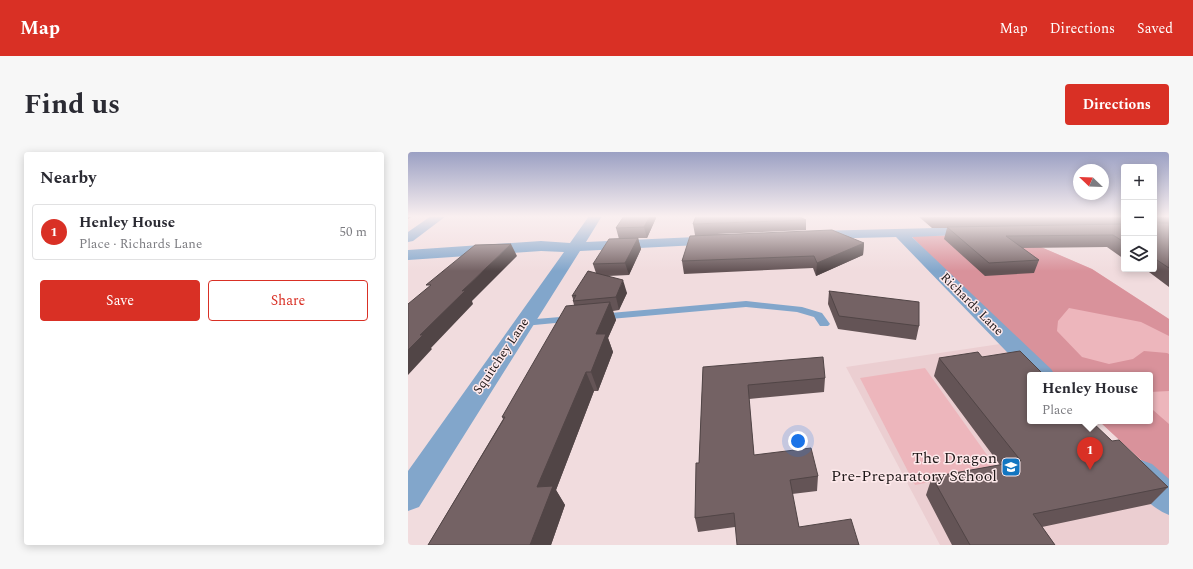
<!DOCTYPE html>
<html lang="en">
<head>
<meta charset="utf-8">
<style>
	body { margin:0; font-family:Spectral,serif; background:#f7f7f7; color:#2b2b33 }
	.controls { position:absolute; right:12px; top:12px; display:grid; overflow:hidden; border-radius:4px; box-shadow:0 2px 10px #0003 }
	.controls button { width:36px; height:36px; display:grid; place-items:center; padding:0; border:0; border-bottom:1px solid #e1e1e2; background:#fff; color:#2b2b33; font:20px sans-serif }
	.compass { position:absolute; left:665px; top:12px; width:36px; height:36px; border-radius:50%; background:#fff; box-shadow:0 2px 10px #0003; rotate:293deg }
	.you { position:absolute; left:390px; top:289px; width:14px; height:14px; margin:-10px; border:3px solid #fff; border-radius:50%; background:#1a73e8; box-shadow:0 0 0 6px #1a73e833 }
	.badge { display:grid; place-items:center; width:26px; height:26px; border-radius:50%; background:#d93025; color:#fff; font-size:13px; font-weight:700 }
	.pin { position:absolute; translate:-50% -33px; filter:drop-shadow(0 1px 2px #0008) }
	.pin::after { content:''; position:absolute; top:21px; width:14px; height:12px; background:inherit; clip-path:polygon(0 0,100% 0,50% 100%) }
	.popup { position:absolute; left:619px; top:220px; width:126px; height:52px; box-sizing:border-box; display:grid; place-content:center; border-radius:4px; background:#fff; filter:drop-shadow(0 1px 3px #0005); font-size:13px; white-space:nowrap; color:#7c7c81 }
	.popup b { font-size:15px; color:#2b2b33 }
	.popup::after { content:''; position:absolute; left:50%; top:100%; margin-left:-8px; border:8px solid transparent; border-top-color:#fff }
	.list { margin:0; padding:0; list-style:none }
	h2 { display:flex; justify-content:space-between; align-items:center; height:52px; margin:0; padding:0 16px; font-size:17px }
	h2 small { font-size:13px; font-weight:400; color:#7c7c81 }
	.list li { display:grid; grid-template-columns:26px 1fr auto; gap:12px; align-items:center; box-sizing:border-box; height:56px; margin:0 8px 8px; padding:0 8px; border:1px solid #e1e1e2; border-radius:4px }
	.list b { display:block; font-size:15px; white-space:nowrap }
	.list p { margin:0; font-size:13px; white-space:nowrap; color:#7c7c81 }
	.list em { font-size:13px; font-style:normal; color:#7c7c81 }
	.actions { display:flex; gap:8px; padding:12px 16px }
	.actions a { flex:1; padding:9px 0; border:1px solid #d93025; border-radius:4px; text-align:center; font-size:14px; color:#d93025 }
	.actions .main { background:#d93025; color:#fff }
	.icon { flex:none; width:22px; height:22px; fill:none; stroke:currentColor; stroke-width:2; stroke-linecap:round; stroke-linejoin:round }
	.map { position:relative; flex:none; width:761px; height:393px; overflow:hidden; border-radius:4px }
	header { display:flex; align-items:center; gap:24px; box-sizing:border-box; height:56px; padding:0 20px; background:#d93025; color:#fff }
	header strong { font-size:19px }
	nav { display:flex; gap:22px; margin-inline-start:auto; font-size:14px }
	.intro { display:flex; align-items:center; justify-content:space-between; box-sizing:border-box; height:96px; padding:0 24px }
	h1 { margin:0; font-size:28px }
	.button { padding:10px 18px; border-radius:4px; background:#d93025; color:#fff; font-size:14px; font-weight:700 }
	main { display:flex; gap:24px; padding:0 24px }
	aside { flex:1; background:#fff; border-radius:4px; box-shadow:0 2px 10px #0003 }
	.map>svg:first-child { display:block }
	.built { fill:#ebced1 }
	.green { fill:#edb6bc }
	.forest { fill:#d9929b }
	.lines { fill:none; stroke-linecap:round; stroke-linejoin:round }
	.lane { fill:#82a6cb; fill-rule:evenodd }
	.street { fill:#82a6cb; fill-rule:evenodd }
	.wall { fill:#645456 }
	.shaded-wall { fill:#514546 }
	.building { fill:#746264; stroke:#514546 }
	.labels { text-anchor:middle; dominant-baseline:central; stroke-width:3; stroke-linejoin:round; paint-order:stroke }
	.street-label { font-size:13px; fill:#201919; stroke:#fee9eb }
	.near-poi-label { font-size:16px; fill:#201919; stroke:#fee9eb; text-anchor:end }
</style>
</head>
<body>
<header>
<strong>Map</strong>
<nav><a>Map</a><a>Directions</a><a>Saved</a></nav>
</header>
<div class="intro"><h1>Find us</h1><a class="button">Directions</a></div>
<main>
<aside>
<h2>Nearby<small></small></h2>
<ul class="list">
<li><span class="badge">1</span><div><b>Henley House</b><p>Place · Richards Lane</p></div><em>50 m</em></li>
</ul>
<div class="actions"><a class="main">Save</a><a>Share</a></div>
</aside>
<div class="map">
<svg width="761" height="393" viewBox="0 0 761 393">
	<rect width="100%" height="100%" fill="#f1dcde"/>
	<!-- built -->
	<path class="built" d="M 592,192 L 622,223 L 622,269 L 761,362 L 761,393 L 532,393 L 438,215 Z"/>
	<!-- green -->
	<g class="green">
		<path d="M 616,88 L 684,117 L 761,167 L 761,334 L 691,269 L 742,269 L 742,223 L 644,223 Z"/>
		<path d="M 517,216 L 589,317 L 507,333 L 452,226 Z"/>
	</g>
	<!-- forest -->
	<g class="forest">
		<path d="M 603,82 L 684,117 L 761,167 L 761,184 L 733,170 L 661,156 L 650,169 L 649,179 L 674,205 L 701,212 L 725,207 L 736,199 L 759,201 L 761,202 L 761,239 L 742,240 L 742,223 L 644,223 L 503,84 Z"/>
		<path d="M 742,246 L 745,258 L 761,272 L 761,334 L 691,269 L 742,269 Z"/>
	</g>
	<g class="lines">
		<!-- lane -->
		<g class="lane">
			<path d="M 338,149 L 394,155 L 414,161 L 422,172 L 420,174 L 412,174 L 406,165 L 389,160 L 338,155 L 191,168 L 186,165 L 191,162 Z"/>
			<path d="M 164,164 L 168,165 L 169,167 L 168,169 L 116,174 L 110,171 L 116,168 Z"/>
		</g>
		<!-- street -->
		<g class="street">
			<path d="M 23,64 L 38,64 L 5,89 L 0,90 L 0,80 Z"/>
			<path d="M 181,64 L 194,64 L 178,90 L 310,84 L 315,85 L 317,88 L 315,91 L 310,92 L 172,99 L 11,355 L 0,359 L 0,319 L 156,100 L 133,99 L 0,108 L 0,98 L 133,89 L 162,91 Z"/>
			<path d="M 568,75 L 573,76 L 575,79 L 573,82 L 504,85 L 643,217 L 647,223 L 622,224 L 488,85 L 406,87 L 401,86 L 399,83 L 401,80 L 406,79 Z"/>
			<path d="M 733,308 L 744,312 L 761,327 L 761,363 C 743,356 726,338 718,321 L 722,312 Z"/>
		</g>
	</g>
	<!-- wall -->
	<g class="wall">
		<path d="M 510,64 L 716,64 L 716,107 L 699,95 L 614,96 L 631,108 L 626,121 L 577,124 L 536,87 L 539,76 L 524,76 Z"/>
		<path d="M 746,64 L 761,64 L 761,135 L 737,117 L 746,117 Z"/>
		<path d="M 248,66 L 239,86 L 230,86 L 233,97 L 221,123 L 200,124 L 219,141 L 211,158 L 205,159 L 208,168 L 200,186 L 205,200 L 190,239 L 186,239 L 148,338 L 157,353 L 143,393 L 20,393 L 95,267 L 94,265 L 166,153 L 165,149 L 165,147 L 164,144 L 188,121 L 185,112 L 211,87 L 208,76 Z"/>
		<path d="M 398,68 L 398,78 L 309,82 L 456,91 L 455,103 L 408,124 L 405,116 L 276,122 L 274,109 L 287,83 L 285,72 Z"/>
		<path d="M 421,139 L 511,174 L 508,188 L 430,177 L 420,152 Z"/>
		<path d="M 574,205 L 704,289 L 760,335 L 743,352 L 634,375 L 647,393 L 544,393 L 518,343 L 524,325 L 592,313 L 526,224 L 531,206 Z"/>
		<path d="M 295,215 L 417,226 L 416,240 L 341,247 L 346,303 L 410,324 L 409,339 L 384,342 L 391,375 L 451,393 L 327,375 L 290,380 L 287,366 L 291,311 Z"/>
	</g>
	<!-- shaded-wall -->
	<g class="shaded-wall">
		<path d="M 0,64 L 5,64 L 0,67 Z"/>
		<path d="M 242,64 L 248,64 L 248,66 L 239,86 L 236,75 Z"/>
		<path d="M 230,86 L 233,97 L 221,123 L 217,111 Z"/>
		<path d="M 456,91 L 455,103 L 408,124 L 409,111 Z"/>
		<path d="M 103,92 L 109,104 L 64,149 L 65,152 L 23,196 L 24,197 L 0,223 L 0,198 L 12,183 L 54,139 Z"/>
		<path d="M 215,128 L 219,141 L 211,158 L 208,145 Z"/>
		<path d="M 202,150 L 208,168 L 200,186 L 205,200 L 190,239 L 183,220 L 188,182 Z"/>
		<path d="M 178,220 L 186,239 L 148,338 L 157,353 L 143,393 L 122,393 L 129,335 Z"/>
	</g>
	<!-- building -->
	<g class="building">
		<path d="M 216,64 L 242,64 L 236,75 L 208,76 Z"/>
		<path d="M 288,64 L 390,64 L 398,68 L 285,72 Z"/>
		<path d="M 525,64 L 580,64 L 526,65 Z"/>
		<path d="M 746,64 L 751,64 L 751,71 L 761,71 L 761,116 L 746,106 Z"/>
		<path d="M 716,72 L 716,90 L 705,83 L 598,84 L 631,108 L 581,111 L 539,75 Z"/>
		<path d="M 424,78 L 456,91 L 409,111 L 406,104 L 274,109 L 282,84 Z"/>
		<path d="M 230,86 L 217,111 L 185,112 L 201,87 Z"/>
		<path d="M 103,92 L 54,139 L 58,138 L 12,183 L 15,183 L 0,198 L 0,152 L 23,133 L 18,133 L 67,93 Z"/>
		<path d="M 180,119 L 215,128 L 208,145 L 165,149 L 168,143 L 164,144 Z"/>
		<path d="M 421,139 L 511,150 L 511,174 L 431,164 Z"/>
		<path d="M 202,150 L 188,182 L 198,182 L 183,220 L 178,220 L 129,335 L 145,334 L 122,393 L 20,393 L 97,265 L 94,265 L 158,154 Z"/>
		<path d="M 612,199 L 636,223 L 622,223 L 622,269 L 683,269 L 704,289 L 711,288 L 760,335 L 625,362 L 647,393 L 562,393 L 524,325 L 613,309 L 531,206 L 570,200 L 574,205 Z"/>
		<path d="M 415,205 L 417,226 L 340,233 L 346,303 L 403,296 L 410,324 L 382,328 L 391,375 L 443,367 L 451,393 L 329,393 L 326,361 L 287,366 L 288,311 L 291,311 L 295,215 Z"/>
	</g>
	<!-- sky -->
	<linearGradient id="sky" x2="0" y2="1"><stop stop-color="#9ba0c3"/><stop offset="0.54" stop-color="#f9eff0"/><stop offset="1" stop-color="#f9eff0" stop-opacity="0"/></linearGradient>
	<rect width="761" height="119" fill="url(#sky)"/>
	<!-- icons -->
	<defs>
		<g id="school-square" transform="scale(1)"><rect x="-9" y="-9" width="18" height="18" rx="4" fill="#1376c1" stroke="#fee9eb"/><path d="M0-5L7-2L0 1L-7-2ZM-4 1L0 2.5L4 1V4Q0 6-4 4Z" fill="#fff"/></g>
	</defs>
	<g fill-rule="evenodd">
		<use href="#school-square" x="603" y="315"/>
	</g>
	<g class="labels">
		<!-- street labels -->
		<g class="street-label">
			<text transform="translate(564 152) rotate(45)">Richards Lane</text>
			<text transform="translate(93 204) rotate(-56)">Squitchey Lane</text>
		</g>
		<!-- near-poi labels -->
		<g class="near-poi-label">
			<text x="589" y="306">The Dragon<tspan x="589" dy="18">Pre-Preparatory School</tspan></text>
		</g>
	</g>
</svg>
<div class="controls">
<button>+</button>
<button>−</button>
<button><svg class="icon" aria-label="layers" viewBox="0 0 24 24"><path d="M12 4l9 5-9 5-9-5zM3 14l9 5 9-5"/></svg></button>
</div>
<svg class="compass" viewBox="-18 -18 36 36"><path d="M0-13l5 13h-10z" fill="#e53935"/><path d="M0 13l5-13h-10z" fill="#7c7c81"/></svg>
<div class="you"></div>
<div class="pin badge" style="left:682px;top:318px">1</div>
<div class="popup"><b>Henley House</b>Place</div>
</div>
</main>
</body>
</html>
